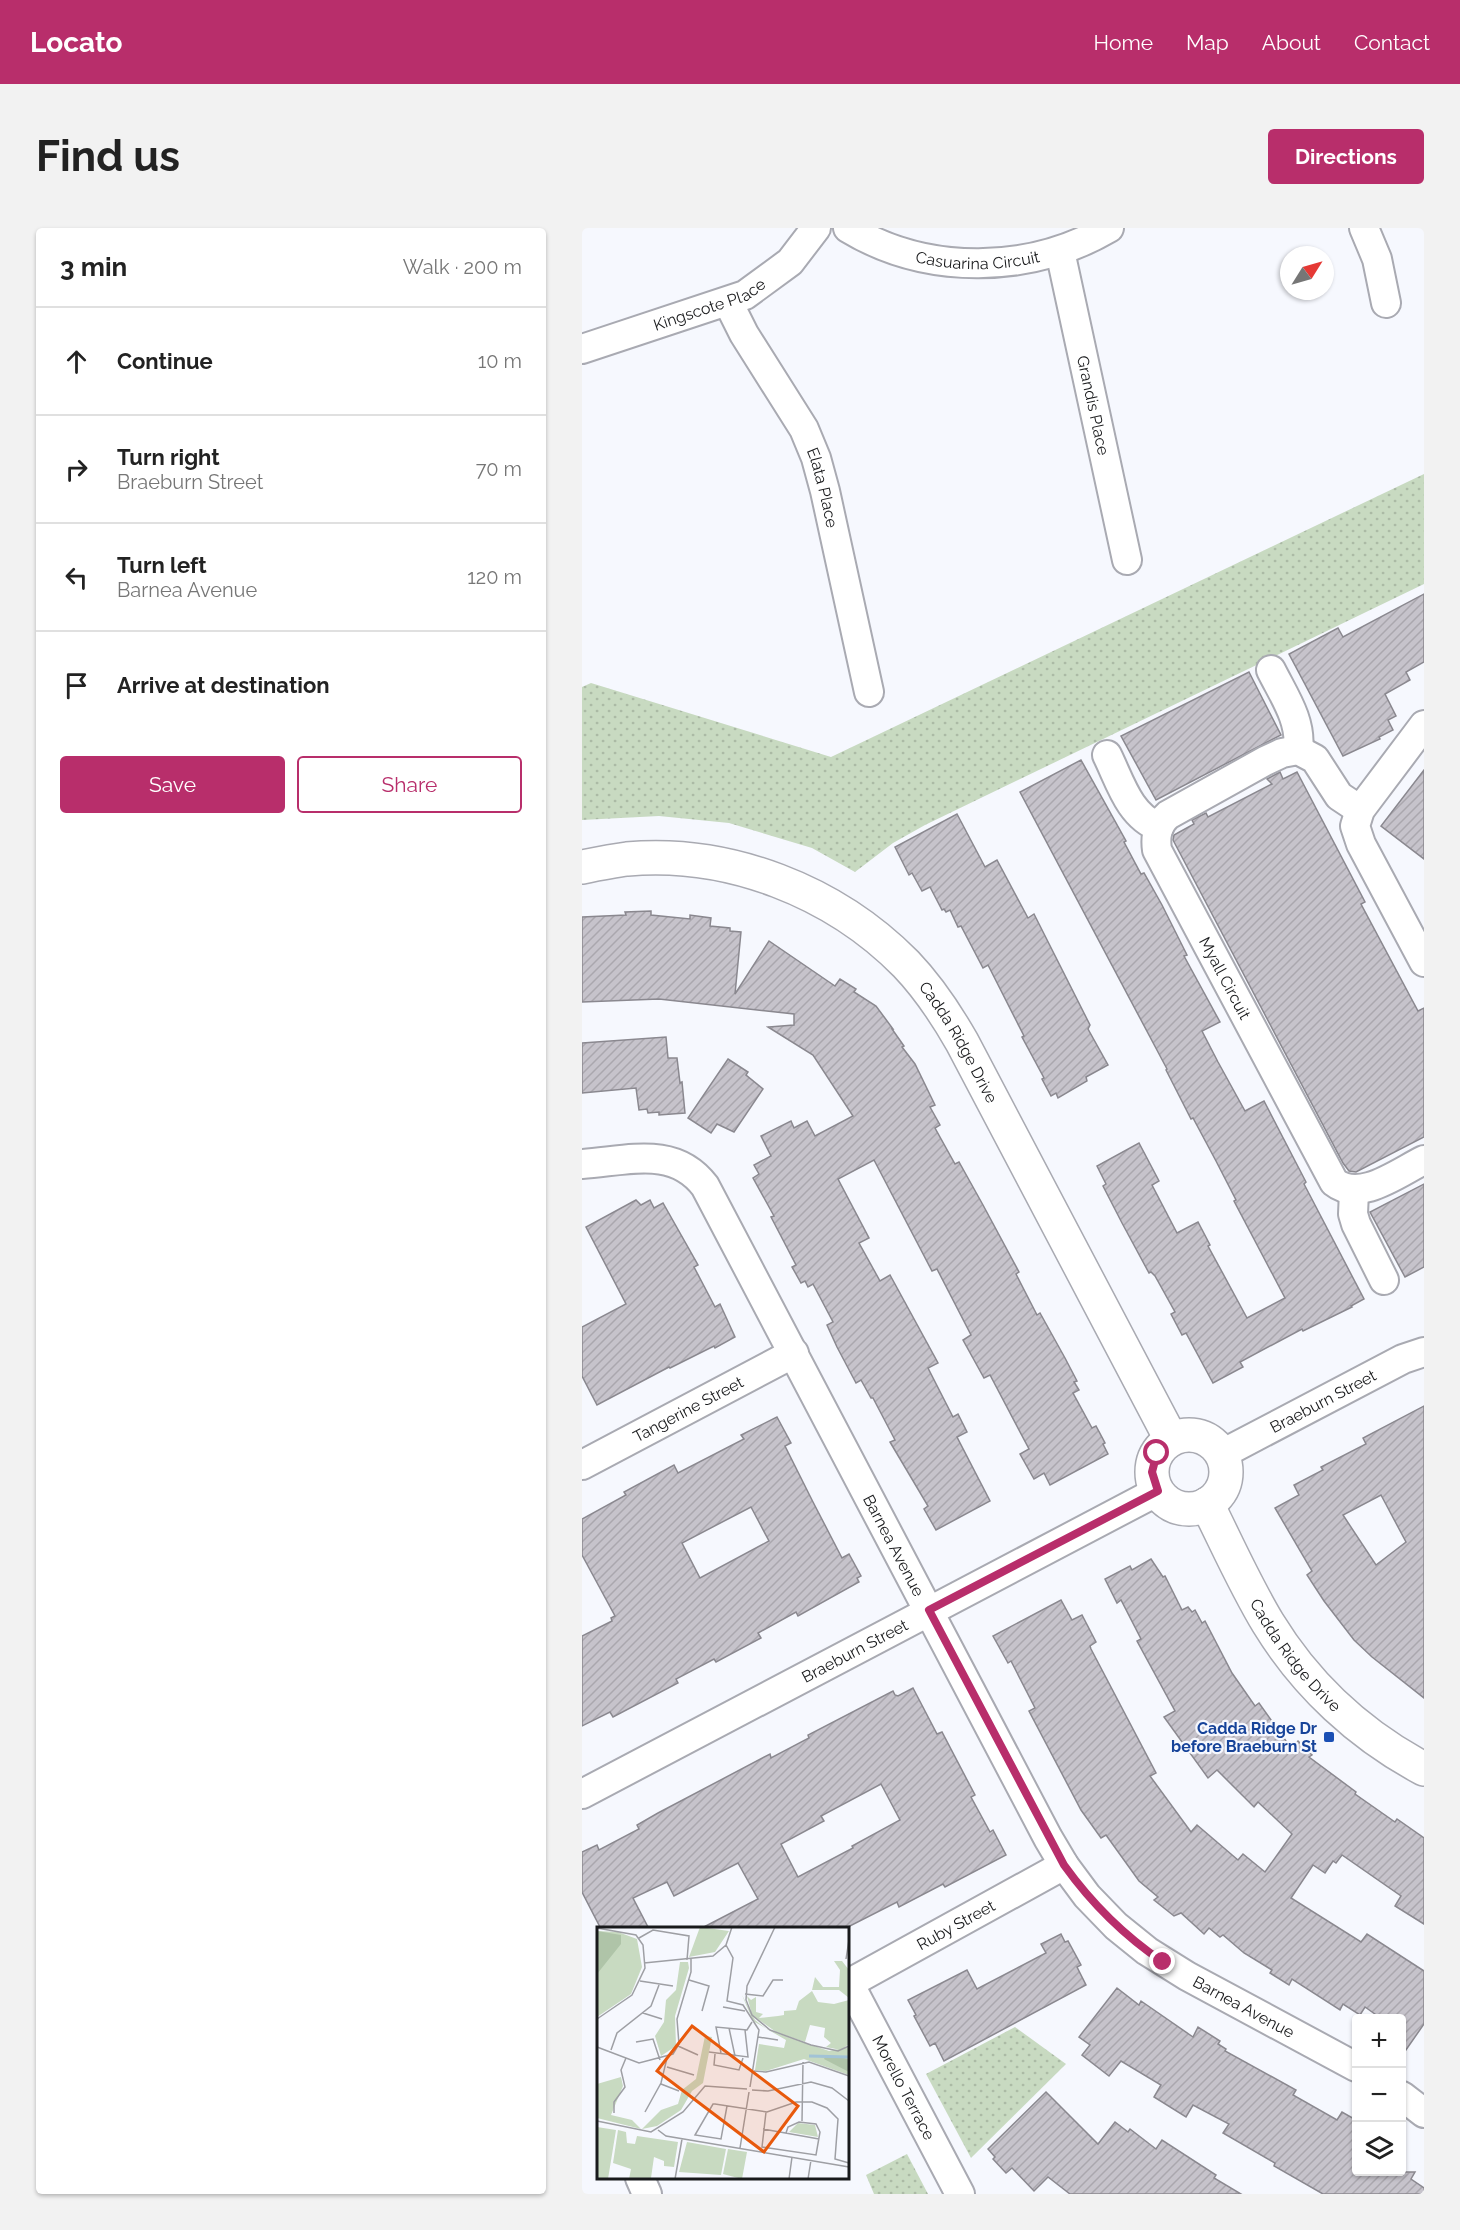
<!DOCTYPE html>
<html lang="en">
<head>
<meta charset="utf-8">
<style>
	body { margin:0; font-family:Raleway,sans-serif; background:#f2f2f2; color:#222 }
	.controls { position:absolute; right:18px; bottom:18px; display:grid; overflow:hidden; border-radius:6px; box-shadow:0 2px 4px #0004 }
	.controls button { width:54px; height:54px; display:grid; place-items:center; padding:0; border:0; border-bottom:2px solid #e0e0e0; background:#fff; color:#222; font:30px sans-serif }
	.compass { position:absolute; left:698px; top:18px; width:54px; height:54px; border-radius:50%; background:#fff; box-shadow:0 2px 4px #0004; rotate:53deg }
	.stop { position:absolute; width:18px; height:18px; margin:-14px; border:4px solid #b82e6b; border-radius:50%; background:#fff }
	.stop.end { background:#b82e6b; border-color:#fff; box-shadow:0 2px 6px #0008 }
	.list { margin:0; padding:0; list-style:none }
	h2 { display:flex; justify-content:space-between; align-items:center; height:78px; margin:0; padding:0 24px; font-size:26px }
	h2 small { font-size:20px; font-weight:400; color:#767676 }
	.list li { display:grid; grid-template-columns:39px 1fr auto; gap:18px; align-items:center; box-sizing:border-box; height:108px; padding:0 24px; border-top:2px solid #e0e0e0 }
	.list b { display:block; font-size:22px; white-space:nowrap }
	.list p { margin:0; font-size:20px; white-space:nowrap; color:#767676 }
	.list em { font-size:20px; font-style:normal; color:#767676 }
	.actions { display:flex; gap:12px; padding:18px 24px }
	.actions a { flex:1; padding:14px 0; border:2px solid #b82e6b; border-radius:6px; text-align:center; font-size:21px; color:#b82e6b }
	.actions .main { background:#b82e6b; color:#fff }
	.icon { flex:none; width:33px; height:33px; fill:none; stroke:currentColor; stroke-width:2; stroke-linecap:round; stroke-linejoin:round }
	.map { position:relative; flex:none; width:842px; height:1966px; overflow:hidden; border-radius:6px }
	header { display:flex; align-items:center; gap:36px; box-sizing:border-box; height:84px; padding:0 30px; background:#b82e6b; color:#fff }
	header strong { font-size:28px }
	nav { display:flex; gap:33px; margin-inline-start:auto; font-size:21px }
	.intro { display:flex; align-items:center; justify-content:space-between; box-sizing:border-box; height:144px; padding:0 36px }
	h1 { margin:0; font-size:42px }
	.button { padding:15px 27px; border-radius:6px; background:#b82e6b; color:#fff; font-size:21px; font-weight:700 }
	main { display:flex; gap:36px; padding:0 36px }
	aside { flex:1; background:#fff; border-radius:6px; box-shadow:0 2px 4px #0004 }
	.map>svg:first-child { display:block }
	.grass { fill:url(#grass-dots) }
	.building { fill:url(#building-hatch); stroke:#8a888f; stroke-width:1.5; fill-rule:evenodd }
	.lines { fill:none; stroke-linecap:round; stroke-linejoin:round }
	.street-casing { stroke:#a9aab2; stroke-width:32 }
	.secondary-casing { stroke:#a9aab2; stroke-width:36 }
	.street { stroke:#fff; stroke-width:28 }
	.secondary { stroke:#fff; stroke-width:33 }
	.route { stroke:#b82e6b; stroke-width:8 }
	.transit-dot { fill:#1a4fb4; stroke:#f6f8fe; stroke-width:2 }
	.labels { text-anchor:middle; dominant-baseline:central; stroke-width:4.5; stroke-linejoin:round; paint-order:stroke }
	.street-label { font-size:16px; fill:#191a1c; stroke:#f6f8fe }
	.transit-label { font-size:16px; font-weight:bold; fill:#164399; stroke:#f6f8fe; text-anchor:end }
	.inset-river { fill:none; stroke:#a2c3d6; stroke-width:3 }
	.inset-road { fill:none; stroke:#9e9fa4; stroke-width:1.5 }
	.view { fill:#e8590c; fill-opacity:0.15; stroke:#e8590c; stroke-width:3 }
	.inset-edge { fill:none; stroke:#191a1c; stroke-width:3 }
</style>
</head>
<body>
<header>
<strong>Locato</strong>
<nav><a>Home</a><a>Map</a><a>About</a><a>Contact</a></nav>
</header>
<div class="intro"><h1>Find us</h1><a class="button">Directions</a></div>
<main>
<aside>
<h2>3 min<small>Walk · 200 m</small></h2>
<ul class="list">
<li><svg class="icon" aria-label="ahead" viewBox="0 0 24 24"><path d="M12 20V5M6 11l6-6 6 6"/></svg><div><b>Continue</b></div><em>10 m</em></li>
<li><svg class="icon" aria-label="right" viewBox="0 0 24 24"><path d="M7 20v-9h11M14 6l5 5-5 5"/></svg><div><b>Turn right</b><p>Braeburn Street</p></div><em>70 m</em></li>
<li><svg class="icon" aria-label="left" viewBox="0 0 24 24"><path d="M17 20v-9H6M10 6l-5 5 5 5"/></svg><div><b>Turn left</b><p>Barnea Avenue</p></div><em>120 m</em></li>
<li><svg class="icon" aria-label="arrive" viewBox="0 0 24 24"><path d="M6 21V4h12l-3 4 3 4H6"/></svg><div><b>Arrive at destination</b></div></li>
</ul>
<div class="actions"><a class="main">Save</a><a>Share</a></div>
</aside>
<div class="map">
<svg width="842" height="1966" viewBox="0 0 842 1966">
	<defs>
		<pattern id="grass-dots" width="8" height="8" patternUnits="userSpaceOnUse" patternTransform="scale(1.5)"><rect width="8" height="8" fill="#c8dac1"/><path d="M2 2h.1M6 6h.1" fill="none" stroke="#abbaa5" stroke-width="1.8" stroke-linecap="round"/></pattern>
		<pattern id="building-hatch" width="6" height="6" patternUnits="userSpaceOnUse" patternTransform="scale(1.5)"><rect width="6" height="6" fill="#c6c3cb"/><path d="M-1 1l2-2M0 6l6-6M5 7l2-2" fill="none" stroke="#aaa7ae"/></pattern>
	</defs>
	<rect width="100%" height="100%" fill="#f6f8fe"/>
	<!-- grass -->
	<g class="grass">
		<path d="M 842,246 L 842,356 L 343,597 L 311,615 L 273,644 L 230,620 L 147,595 L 77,588 L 0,592 L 0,459 L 9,455 L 249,529 Z"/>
		<path d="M 433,1799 L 484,1836 L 389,1930 L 344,1846 Z"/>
		<path d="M 325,1926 L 346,1966 L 292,1966 L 284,1947 Z"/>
	</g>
	<!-- building -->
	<g class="building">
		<path d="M 842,366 L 842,434 L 824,444 L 828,452 L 803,466 L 814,488 L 806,492 L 811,502 L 797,509 L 798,511 L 761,528 L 707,426 L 756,400 L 761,409 Z"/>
		<path d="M 667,444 L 699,507 L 574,572 L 539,508 Z"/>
		<path d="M 499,532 L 544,613 L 542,614 L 559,646 L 562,645 L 580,677 L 605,727 L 602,728 L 638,794 L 620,803 L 636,834 L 663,883 L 682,873 L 724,954 L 722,956 L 782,1071 L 769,1078 L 770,1079 L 721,1103 L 720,1101 L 658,1134 L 661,1139 L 631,1155 L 604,1105 L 600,1107 L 589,1086 L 593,1084 L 573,1048 L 569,1044 L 567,1045 L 540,995 L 521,958 L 524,956 L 515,938 L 557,915 L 577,953 L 570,957 L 595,1005 L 616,994 L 628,1017 L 626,1018 L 665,1090 L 703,1070 L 652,973 L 654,972 L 634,933 L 611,890 L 609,891 L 584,842 L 585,841 L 438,564 Z"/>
		<path d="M 842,542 L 842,631 L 799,598 Z"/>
		<path d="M 698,544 L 701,551 L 715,544 L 783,674 L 779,676 L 836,783 L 842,780 L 842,909 L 774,944 L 767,943 L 761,935 L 591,612 L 592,607 L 612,596 L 610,592 L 624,585 L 626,589 L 690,556 L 685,551 Z"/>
		<path d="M 375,586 L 403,639 L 415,632 L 446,690 L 452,686 L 508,797 L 506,801 L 526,837 L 504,849 L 505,853 L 476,870 L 474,865 L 469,868 L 460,851 L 462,850 L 440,809 L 442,808 L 406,737 L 401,740 L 379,698 L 376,699 L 368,682 L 364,684 L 362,681 L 360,682 L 348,659 L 340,663 L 330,645 L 327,647 L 313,619 Z"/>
		<path d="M 69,683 L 69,687 L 108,691 L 108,687 L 129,690 L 128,698 L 148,700 L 148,703 L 159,704 L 153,766 L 187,713 L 253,758 L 258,751 L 274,761 L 272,764 L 294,778 L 311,801 L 310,801 L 322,818 L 320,819 L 333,836 L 353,877 L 348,879 L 358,897 L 353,900 L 373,936 L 377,934 L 401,977 L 437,1044 L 434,1046 L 455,1087 L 458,1085 L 483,1130 L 495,1153 L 492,1154 L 497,1162 L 491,1165 L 510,1200 L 514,1198 L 523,1215 L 521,1216 L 526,1226 L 468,1257 L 462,1245 L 452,1251 L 438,1226 L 447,1221 L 408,1147 L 402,1150 L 381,1112 L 389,1107 L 355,1041 L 350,1043 L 292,932 L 256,951 L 287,1010 L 277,1015 L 298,1053 L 308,1047 L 356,1135 L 346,1140 L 371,1189 L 376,1186 L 385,1204 L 375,1209 L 408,1273 L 354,1302 L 342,1281 L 346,1278 L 308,1214 L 313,1212 L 291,1170 L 289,1170 L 279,1152 L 274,1155 L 255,1119 L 245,1097 L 251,1094 L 231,1056 L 226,1059 L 223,1053 L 219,1055 L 210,1039 L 214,1037 L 189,989 L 192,988 L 171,950 L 177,946 L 172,937 L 189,928 L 179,908 L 209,893 L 212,900 L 225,893 L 233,908 L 271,888 L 231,827 L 186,799 L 212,797 L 212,786 L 77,771 L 0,774 L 0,689 L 44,687 L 43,684 Z"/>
		<path d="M 84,809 L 86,830 L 95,830 L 98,855 L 100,854 L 103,885 L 77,887 L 77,884 L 66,885 L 65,881 L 57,882 L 54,860 L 0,865 L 0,815 Z"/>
		<path d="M 146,831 L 166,844 L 164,847 L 181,861 L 152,904 L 135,896 L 129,905 L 106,890 Z"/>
		<path d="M 842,956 L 842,1039 L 823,1049 L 788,984 Z"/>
		<path d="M 54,972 L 59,977 L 68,972 L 72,980 L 81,975 L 116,1037 L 112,1039 L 133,1079 L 138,1076 L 153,1109 L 133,1120 L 132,1118 L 88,1140 L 87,1139 L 15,1177 L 0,1148 L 0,1099 L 44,1076 L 4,999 Z"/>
		<path d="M 842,1178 L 842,1470 L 790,1429 L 772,1412 L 742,1373 L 725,1347 L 730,1343 L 693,1280 L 717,1267 L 712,1257 L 741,1242 L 739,1239 L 784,1216 L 781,1210 ZM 799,1267 L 824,1314 L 794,1337 L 761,1287 Z"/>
		<path d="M 195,1189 L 209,1215 L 203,1218 L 231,1274 L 260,1330 L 267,1326 L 279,1348 L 275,1350 L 277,1354 L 216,1388 L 214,1384 L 176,1405 L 179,1410 L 134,1434 L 132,1431 L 94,1451 L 96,1455 L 31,1489 L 28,1484 L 0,1498 L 0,1408 L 30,1393 L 29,1390 L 33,1388 L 0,1327 L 0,1291 L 44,1267 L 42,1264 L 92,1237 L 96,1245 L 162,1211 L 159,1207 ZM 169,1279 L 187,1313 L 118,1350 L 100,1315 Z"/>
		<path d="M 569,1331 L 581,1349 L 583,1348 L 600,1382 L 606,1379 L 610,1384 L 613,1382 L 620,1395 L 623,1393 L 650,1445 L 673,1478 L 677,1475 L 709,1520 L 716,1513 L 730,1527 L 727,1529 L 774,1564 L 773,1566 L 813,1594 L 815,1591 L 842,1610 L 842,1696 L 813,1678 L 819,1668 L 760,1627 L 754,1635 L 751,1633 L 743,1645 L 731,1637 L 709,1670 L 779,1714 L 785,1706 L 842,1743 L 842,1796 L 819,1829 L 819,1791 L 800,1791 L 783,1779 L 778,1787 L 761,1776 L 758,1782 L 710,1751 L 707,1757 L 688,1745 L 690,1742 L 662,1725 L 641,1707 L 638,1709 L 627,1700 L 622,1706 L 599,1685 L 592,1688 L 572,1672 L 576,1669 L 557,1653 L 524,1607 L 519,1610 L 499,1582 L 447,1483 L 453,1480 L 429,1433 L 426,1435 L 411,1408 L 479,1372 L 490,1392 L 500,1387 L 514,1414 L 508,1418 L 509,1421 L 574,1545 L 568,1548 L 609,1604 L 615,1597 L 656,1632 L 661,1626 L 683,1644 L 710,1606 L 676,1574 L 672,1579 L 635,1542 L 626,1550 L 582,1489 L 593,1483 L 555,1413 L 559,1411 L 539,1372 L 535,1375 L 523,1351 L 548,1338 L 550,1342 Z"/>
		<path d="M 331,1460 L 355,1506 L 360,1504 L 393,1567 L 389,1569 L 408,1604 L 411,1602 L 424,1627 L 363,1659 L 361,1656 L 317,1679 L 315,1674 L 262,1701 L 118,1701 L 176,1671 L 156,1635 L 92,1668 L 85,1654 L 51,1670 L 67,1701 L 19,1701 L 0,1664 L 0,1624 L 15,1617 L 17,1622 L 57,1601 L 55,1597 L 76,1585 L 188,1526 L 189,1530 L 227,1510 L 226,1507 L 311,1463 L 313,1467 L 316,1468 ZM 299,1556 L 318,1592 L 270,1618 L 271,1620 L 216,1649 L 199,1616 L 242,1593 L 239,1588 Z"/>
		<path d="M 479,1706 L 483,1714 L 486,1713 L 499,1737 L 495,1739 L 504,1757 L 362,1833 L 353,1815 L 348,1818 L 332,1788 L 334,1787 L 326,1772 L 385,1742 L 395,1761 L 464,1725 L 459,1716 Z"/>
		<path d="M 535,1760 L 557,1777 L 559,1773 L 611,1809 L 616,1799 L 638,1813 L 636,1816 L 644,1821 L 643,1823 L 714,1862 L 711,1867 L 755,1892 L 760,1884 L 774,1892 L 774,1944 L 833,1944 L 829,1951 L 842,1960 L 842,1966 L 741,1966 L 692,1938 L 693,1935 L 641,1905 L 647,1896 L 611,1877 L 604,1889 L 572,1869 L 579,1857 L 539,1833 L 527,1848 L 500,1827 L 508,1817 L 497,1809 Z"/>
		<path d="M 464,1864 L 516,1916 L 533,1894 L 546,1904 L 548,1901 L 574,1921 L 580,1912 L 634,1947 L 632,1950 L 659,1966 L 488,1966 L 466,1949 L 452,1963 L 430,1940 L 424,1945 L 411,1931 L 413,1929 L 406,1921 Z"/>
	</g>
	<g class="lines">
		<!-- street casing -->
		<g class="street-casing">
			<g id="street">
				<path id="s1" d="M 266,0 C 345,48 448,46 527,0"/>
				<path d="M 782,0 L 795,31 L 804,75"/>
				<path id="s2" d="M 478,23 L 545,332"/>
				<path id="s3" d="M 146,74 L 162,106 L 222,201 L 234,230 L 243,263 L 287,464"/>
				<path id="s4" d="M 0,121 L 163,67 L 208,34 L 234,0"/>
				<path d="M 689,442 C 702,468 720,493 716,522"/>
				<path d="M 842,497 L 778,582 L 773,598 L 779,616 L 842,734"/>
				<path d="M 525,527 C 538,553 547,588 577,599"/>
				<path id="s5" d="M 778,582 L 757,568 L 733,531 L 716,522 L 700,525 L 683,533 L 586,587 C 575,597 573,608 575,622 L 752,954 C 778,975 817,944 842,932"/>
				<path id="s6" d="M 0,936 C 45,933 92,917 123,958 L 466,1610 L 482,1637 L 505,1668 L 534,1698 L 565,1723 L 605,1748 L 774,1839"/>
				<path d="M 772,963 L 771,986 L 774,996 L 802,1052"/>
				<path id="s7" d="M 640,1226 L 821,1131 L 842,1124"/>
				<path id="s8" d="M 0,1237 L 212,1125"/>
				<path id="s9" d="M 0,1566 L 576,1263"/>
				<path id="s10" d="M 267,1755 L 378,1966"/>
				<path id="s11" d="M 266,1756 L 482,1637"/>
				<path d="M 820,1868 L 842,1885"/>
				<path d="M 58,1950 L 65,1966"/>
			</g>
		</g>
		<!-- secondary casing -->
		<g class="secondary-casing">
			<g id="secondary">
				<path id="s12" d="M 0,639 C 15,636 30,633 45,631 C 147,622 252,663 324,736 C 346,759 364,786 380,814 L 589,1211"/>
				<circle cx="607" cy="1244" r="37"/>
				<path id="s13" d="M 625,1276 C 645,1316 663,1357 686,1395 C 724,1457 778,1507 842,1541"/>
			</g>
		</g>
		<!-- street -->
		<use href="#street" class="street"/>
		<!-- secondary -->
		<use href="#secondary" class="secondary"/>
	</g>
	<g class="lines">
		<!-- route -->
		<path class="route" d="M 575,1225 L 570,1244 L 576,1263 L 347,1382 L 482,1637 C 510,1676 541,1707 581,1734"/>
	</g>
	<!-- markers -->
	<rect class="transit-dot" x="741" y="1503" width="12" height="12" rx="3"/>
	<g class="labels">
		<!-- street labels -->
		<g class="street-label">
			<text stroke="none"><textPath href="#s1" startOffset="136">Casuarina Circuit</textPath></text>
			<text stroke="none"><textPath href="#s4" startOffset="135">Kingscote Place</textPath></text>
			<text stroke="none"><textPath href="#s2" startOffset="158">Grandis Place</textPath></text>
			<text stroke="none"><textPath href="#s3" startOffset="210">Elata Place</textPath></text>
			<text stroke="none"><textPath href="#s5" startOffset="418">Myall Circuit</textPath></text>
			<text stroke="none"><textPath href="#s12" startOffset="448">Cadda Ridge Drive</textPath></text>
			<text stroke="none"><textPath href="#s7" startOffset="114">Braeburn Street</textPath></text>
			<text stroke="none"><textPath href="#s8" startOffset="120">Tangerine Street</textPath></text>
			<text stroke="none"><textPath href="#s6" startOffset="538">Barnea Avenue</textPath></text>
			<text stroke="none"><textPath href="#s9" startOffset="308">Braeburn Street</textPath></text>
			<text stroke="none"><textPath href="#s13" startOffset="176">Cadda Ridge Drive</textPath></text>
			<text stroke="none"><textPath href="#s11" startOffset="123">Ruby Street</textPath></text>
			<text stroke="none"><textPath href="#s6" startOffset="1132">Barnea Avenue</textPath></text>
			<text stroke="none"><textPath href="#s10" startOffset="118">Morello Terrace</textPath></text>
		</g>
		<!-- transit labels -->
		<g class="transit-label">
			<text x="735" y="1500">Cadda Ridge Dr<tspan x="735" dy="18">before Braeburn St</tspan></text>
		</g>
	</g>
	<!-- overview -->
	<g transform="translate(15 1699)">
		<rect width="252" height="252" fill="#f6f8fe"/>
		<path d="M 103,0 L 132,4 L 118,25 L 92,30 ZM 0,4 L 21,5 L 40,12 L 45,40 L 34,67 L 0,90 ZM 237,34 L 245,34 L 252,43 L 252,71 L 242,63 L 215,63 L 218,50 L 226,60 L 242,60 L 243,43 ZM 83,35 L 91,35 L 92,41 L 78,89 L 79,119 L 64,129 L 58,109 L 67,95 L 69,73 L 79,63 ZM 215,64 L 221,75 L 237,77 L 252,73 L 252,117 L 244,123 L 229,120 L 234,116 L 227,110 L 228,101 L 213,98 L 208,115 L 179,105 L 155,88 L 150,69 L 154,73 L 159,70 L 159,85 L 166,87 L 162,91 L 181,89 L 187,88 L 187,84 L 199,83 L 202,74 ZM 145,68 L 158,93 L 171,103 L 232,124 L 252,120 L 252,148 L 207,132 L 169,144 L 158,143 L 162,117 L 187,121 L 189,113 L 156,94 ZM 108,109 L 115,110 L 106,156 L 95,164 L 84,183 L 60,199 L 45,202 L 64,183 L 81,177 L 85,163 L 99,152 ZM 24,150 L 26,159 L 14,188 L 35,193 L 44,202 L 0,191 L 0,157 ZM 201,196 L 218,198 L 221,210 L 192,205 ZM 0,200 L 19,203 L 11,252 L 0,252 ZM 21,203 L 29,205 L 30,216 L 38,217 L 40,209 L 81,215 L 77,240 L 67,239 L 67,234 L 57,230 L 54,251 L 57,252 L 32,252 L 34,242 L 16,236 ZM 90,215 L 129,222 L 124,248 L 82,245 ZM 131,222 L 150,225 L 145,252 L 126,247 Z" fill="#c8dac1"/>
		<path d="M 0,4 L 24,8 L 24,17 L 0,47 ZM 229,128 L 252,132 L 252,145 L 227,132 Z" fill="#afc4a8"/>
		<path class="inset-river" d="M 212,129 L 252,130"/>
		<path class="inset-road" d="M 178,0 L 150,59 L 149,73 L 155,88 L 173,103 L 214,118 L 241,124 L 252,119M 0,1 L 39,8 L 46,18 L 48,41 L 35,68 L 0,92M 42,11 L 56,3 L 92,9 L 90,33M 129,18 L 136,31 L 130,74 L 146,78 L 162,103 L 153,160M 249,32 L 252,13M 47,36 L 116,29 L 129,18 L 135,0M 92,53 L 112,59 L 105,84M 43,54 L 76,59M 148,67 L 166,69 L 176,53 L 186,53M 126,80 L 148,84M 46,86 L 65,92M 132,101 L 138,129M 161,110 L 181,113M 39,115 L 56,112 L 63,133M 81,119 L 101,128M 0,120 L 42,136 L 76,127 L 82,117 L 80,92 L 94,45 L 94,32M 14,123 L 20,106 L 54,79 L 62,58M 112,125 L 151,130 L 148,103M 124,126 L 119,100 L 150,103 L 155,95M 118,127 L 117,138 L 142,143 L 146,131M 70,140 L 97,148M 157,144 L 169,145 L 212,135 L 252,149M 64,157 L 82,164M 155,163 L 171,164 L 214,155 L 235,161 L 252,174M 130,179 L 124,212 L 98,208 L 116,177 L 118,177 L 170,185 L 199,175 L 215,175 L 230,181 L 241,192 L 238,232 L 252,236M 48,185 L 64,156 L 70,131M 169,185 L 165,220 L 219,228 L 223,205 L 219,197 L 202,195 L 191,200 L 189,206M 17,186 L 17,175 L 28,160 L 24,143 L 29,131M 0,194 L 54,205 L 86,185 L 108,159 L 150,162M 205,194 L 206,135M 166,202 L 222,212M 61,203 L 69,209 L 252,240M 143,221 L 152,165M 78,252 L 85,212M 192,252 L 195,230M 211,252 L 214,233"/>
		<path class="view" d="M 95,99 L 201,179 L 167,225 L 60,144 Z"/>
		<rect width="252" height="252" class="inset-edge"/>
	</g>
</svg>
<div class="controls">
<button>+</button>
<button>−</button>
<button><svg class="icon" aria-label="layers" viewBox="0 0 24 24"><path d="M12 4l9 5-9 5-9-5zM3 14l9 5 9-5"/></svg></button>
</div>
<svg class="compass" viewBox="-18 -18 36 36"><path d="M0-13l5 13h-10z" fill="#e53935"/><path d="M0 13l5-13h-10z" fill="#767676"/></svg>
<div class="stop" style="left:575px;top:1225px"></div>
<div class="stop end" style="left:581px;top:1734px"></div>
</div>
</main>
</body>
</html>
